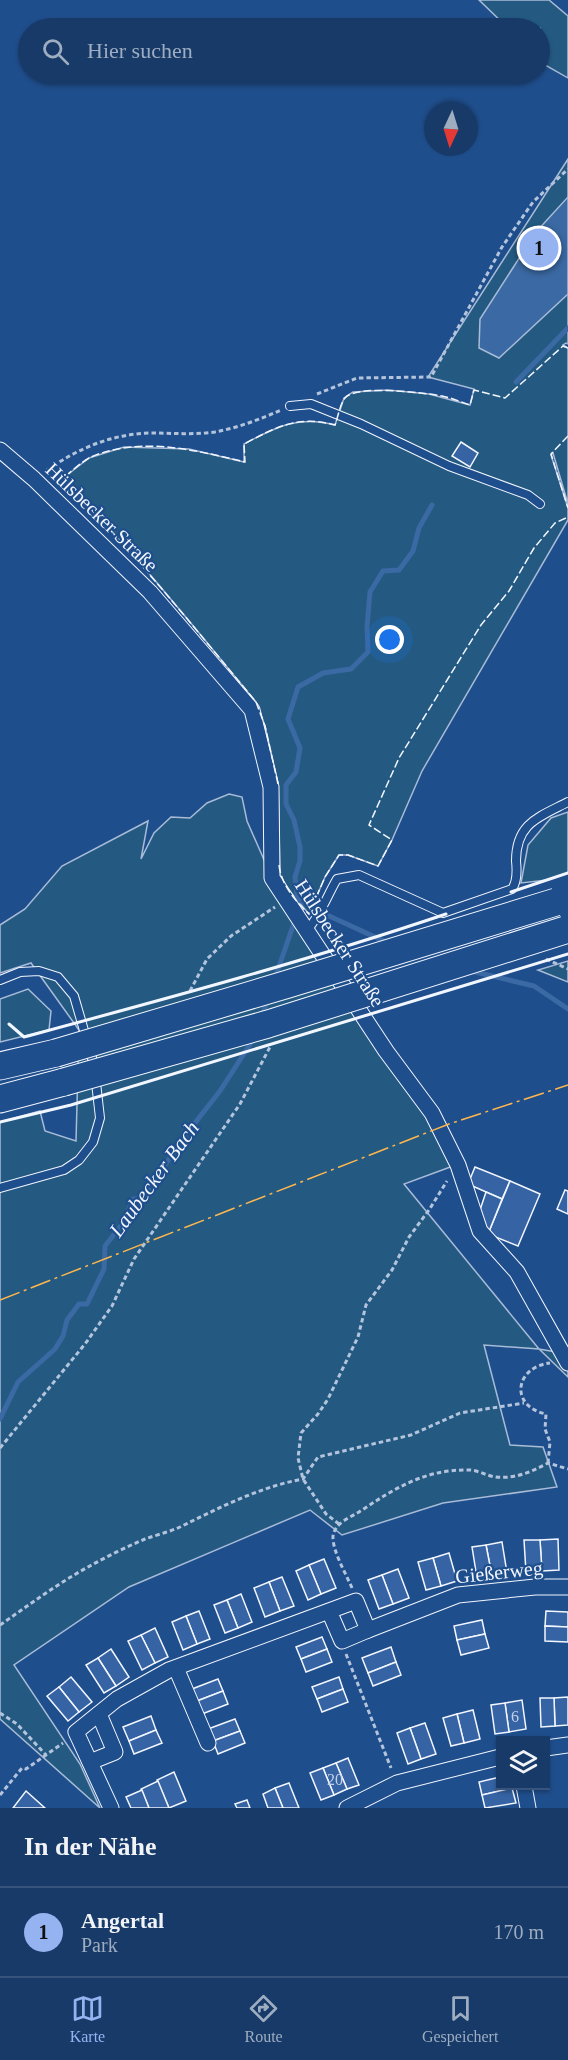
<!DOCTYPE html>
<html lang="de">
<head>
<meta charset="utf-8">
<style>
	body { margin:0; font-family:"Times New Roman",serif; background:#244571; color:#f1f3f6 }
	.controls { position:absolute; right:18px; bottom:18px; display:grid; overflow:hidden; border-radius:0px; box-shadow:0 2px 4px #0004 }
	.controls button { width:54px; height:54px; display:grid; place-items:center; padding:0; border:0; border-bottom:2px solid #36547d; background:#173a69; color:#f1f3f6; font:30px sans-serif }
	.compass { position:absolute; left:424px; top:102px; width:54px; height:54px; border-radius:50%; background:#173a69; box-shadow:0 2px 4px #0004; rotate:184deg }
	.you { position:absolute; left:390px; top:640px; width:21px; height:21px; margin:-15px; border:4px solid #fff; border-radius:50%; background:#1a73e8; box-shadow:0 0 0 9px #1a73e833 }
	.badge { display:grid; place-items:center; width:39px; height:39px; border-radius:50%; background:#95b2f1; color:#111; font-size:20px; font-weight:700 }
	.pin { position:absolute; translate:-50% -50%; border:3px solid #fff; box-shadow:0 2px 6px #0006 }
	.list { margin:0; padding:0; list-style:none }
	h2 { display:flex; justify-content:space-between; align-items:center; height:78px; margin:0; padding:0 24px; font-size:26px }
	h2 small { font-size:20px; font-weight:400; color:#9eadc0 }
	.list li { display:grid; grid-template-columns:39px 1fr auto; gap:18px; align-items:center; box-sizing:border-box; height:90px; padding:0 24px; border-top:2px solid #36547d }
	.list b { display:block; font-size:22px; white-space:nowrap }
	.list p { margin:0; font-size:20px; white-space:nowrap; color:#9eadc0 }
	.list em { font-size:20px; font-style:normal; color:#9eadc0 }
	.icon { flex:none; width:33px; height:33px; fill:none; stroke:currentColor; stroke-width:2; stroke-linecap:round; stroke-linejoin:round }
	.map { position:relative; flex:none; width:568px; height:1808px; overflow:hidden }
	.search { position:absolute; background:#173a69; box-shadow:0 2px 4px #0004; left:18px; right:18px; top:18px; height:66px; display:flex; align-items:center; gap:15px; box-sizing:border-box; padding:0 21px; border-radius:33px; color:#9eadc0; font-size:22px }
	.sheet { height:168px; background:#173a69 }
	nav { display:flex; justify-content:space-around; align-items:center; box-sizing:border-box; height:84px; border-top:2px solid #36547d; background:#173a69; font-size:16px; color:#9eadc0 }
	nav a { display:grid; justify-items:center; gap:3px }
	nav .on { color:#95b2f1 }
	.map>svg:first-child { display:block }
	.green { fill:#245a82; stroke:#a8bbd7; stroke-width:1.5 }
	.water { fill:#3b69a3; stroke:#a8bbd7; stroke-width:1.5 }
	.lines { fill:none; stroke-linecap:round; stroke-linejoin:round }
	.stream { stroke:#3b69a3; stroke-width:5 }
	.building { fill:#3563a3; stroke:#f2f6ff; stroke-width:1.5 }
	.lane-casing { stroke:#f2f6ff; stroke-width:10 }
	.street-casing { stroke:#f2f6ff; stroke-width:17 }
	.highway-casing { stroke:#f2f6ff; stroke-width:29 }
	.path { stroke:#b3c4dc; stroke-width:3; stroke-dasharray:4.5 3; stroke-linecap:butt }
	.lane { stroke:#1f4e8c; stroke-width:8 }
	.street { stroke:#1f4e8c; stroke-width:15 }
	.highway { stroke:#1f4e8c; stroke-width:27 }
	.highway-bridge-casing { stroke:#f2f6ff; stroke-width:29; stroke-linecap:butt }
	.highway-bridge { stroke:#1f4e8c; stroke-width:27 }
	.fence { stroke:#f2f6ff; stroke-width:1.5; stroke-dasharray:8 3; stroke-linecap:butt }
	.wall { stroke:#f2f6ff; stroke-width:3 }
	.power { stroke:#ffb74d; stroke-width:1.5; stroke-dasharray:21 4.5 3 4.5; stroke-linecap:butt }
	.labels { text-anchor:middle; dominant-baseline:central; stroke-width:4.5; stroke-linejoin:round; paint-order:stroke }
	.number-label { font-size:16px; fill:#c3d1e8 }
	.street-label { font-size:20px; fill:#f2f6ff; stroke:#1f4e8c }
	.water-label { font-size:21px; font-style:italic; fill:#f2f6ff; stroke:#1f4e8c }
</style>
</head>
<body>
<div class="map">
<svg width="568" height="1808" viewBox="0 0 568 1808">
	<rect width="100%" height="100%" fill="#1f4e8c"/>
	<!-- green -->
	<g class="green">
		<path d="M 479,0 L 549,0 L 568,16 L 568,78 L 545,65 L 540,60 L 540,28 L 508,28 Z"/>
		<path d="M 568,159 L 568,344 L 566,343 L 563,345 L 568,348 L 568,504 L 553,453 L 551,455 L 568,508 L 568,520 L 422,771 L 392,840 L 378,866 L 348,855 L 339,855 L 325,877 L 309,914 L 288,889 L 280,875 L 278,783 L 265,726 L 256,702 C 193,626 132,549 62,479 L 89,458 L 124,447 L 189,449 L 244,462 L 244,444 C 276,427 298,415 335,425 L 344,398 L 353,392 L 388,390 L 429,394 L 470,405 L 474,389 L 428,377 Z"/>
		<path d="M 229,794 L 242,797 L 247,821 L 272,878 L 430,1118 L 453,1166 L 404,1184 L 539,1349 L 568,1354 L 568,1377 L 539,1349 L 484,1345 L 510,1445 L 543,1447 L 557,1487 L 443,1503 L 342,1535 L 310,1510 L 129,1587 L 14,1665 L 80,1764 L 100,1808 L 0,1719 L 0,1122 L 40,1111 L 45,1131 L 76,1141 L 79,1030 L 31,963 L 0,973 L 0,925 L 25,909 L 62,866 L 148,821 L 141,859 L 154,833 L 171,817 L 190,818 L 207,803 Z"/>
		<path d="M 568,812 L 568,873 L 547,880 L 521,883 L 528,845 L 551,818 Z"/>
		<path d="M 568,961 L 568,982 L 538,970 Z"/>
		<path d="M 28,989 L 51,1011 L 49,1030 L 0,1042 L 0,999 Z"/>
	</g>
	<!-- water -->
	<path class="water" d="M 568,197 L 568,294 L 499,358 L 479,348 L 480,319 L 536,232 Z"/>
	<g class="lines">
		<!-- stream -->
		<g class="stream">
			<path d="M 516,382 L 568,328"/>
			<path d="M 299,899 L 314,909 L 388,943"/>
			<path d="M 298,904 L 295,877 L 300,861 L 300,847 L 294,820 L 286,804 L 286,785 L 296,772 L 300,748 L 288,719 L 298,687 L 323,673 L 351,669 L 368,652 L 367,627 L 370,592 L 383,571 L 399,570 L 413,551 L 419,528 L 432,505"/>
			<path d="M 471,971 L 534,986 L 568,1009"/>
			<path d="M 275,978 L 294,923"/>
			<path d="M 261,1018 L 268,999"/>
			<path d="M 0,1419 L 18,1382 L 55,1349 L 63,1336 L 67,1320 L 79,1304 L 87,1304 L 104,1269 L 105,1246 L 123,1223 L 133,1199 L 143,1199 L 180,1142 L 220,1091 L 254,1038"/>
		</g>
	</g>
	<!-- building -->
	<g class="building">
		<path d="M 461,442 L 478,453 L 470,467 L 452,456 Z"/>
		<path d="M 475,1167 L 510,1181 L 502,1199 L 468,1184 Z"/>
		<path d="M 510,1181 L 540,1194 L 518,1246 L 488,1234 Z"/>
		<path d="M 565,1190 L 568,1191 L 568,1214 L 557,1209 Z"/>
		<path d="M 486,1192 L 502,1199 L 488,1234 L 478,1216 Z"/>
		<path d="M 558,1539 L 559,1570 L 542,1571 L 540,1540 Z"/>
		<path d="M 524,1540 L 540,1540 L 542,1571 L 526,1572 Z"/>
		<path d="M 502,1542 L 507,1573 L 492,1576 L 486,1545 Z"/>
		<path d="M 486,1545 L 492,1576 L 477,1578 L 472,1547 Z"/>
		<path d="M 449,1553 L 457,1581 L 441,1586 L 433,1558 Z"/>
		<path d="M 433,1558 L 441,1586 L 426,1590 L 418,1562 Z"/>
		<path d="M 324,1559 L 336,1588 L 321,1594 L 309,1565 Z"/>
		<path d="M 309,1565 L 321,1594 L 308,1600 L 296,1571 Z"/>
		<path d="M 398,1569 L 409,1598 L 393,1604 L 382,1575 Z"/>
		<path d="M 382,1575 L 393,1604 L 379,1609 L 368,1580 Z"/>
		<path d="M 282,1577 L 294,1606 L 280,1611 L 269,1582 Z"/>
		<path d="M 269,1582 L 280,1611 L 265,1617 L 254,1588 Z"/>
		<path d="M 241,1594 L 252,1622 L 238,1628 L 227,1600 Z"/>
		<path d="M 227,1600 L 238,1628 L 225,1633 L 214,1605 Z"/>
		<path d="M 199,1611 L 210,1639 L 197,1644 L 186,1616 Z"/>
		<path d="M 546,1611 L 568,1612 L 568,1627 L 545,1626 Z"/>
		<path d="M 186,1616 L 197,1644 L 183,1650 L 172,1622 Z"/>
		<path d="M 482,1620 L 485,1634 L 457,1640 L 454,1626 Z"/>
		<path d="M 545,1626 L 568,1627 L 568,1642 L 545,1641 Z"/>
		<path d="M 155,1628 L 168,1657 L 155,1663 L 141,1635 Z"/>
		<path d="M 485,1634 L 489,1648 L 461,1655 L 457,1640 Z"/>
		<path d="M 141,1635 L 155,1663 L 142,1670 L 128,1641 Z"/>
		<path d="M 322,1637 L 327,1649 L 301,1659 L 296,1647 Z"/>
		<path d="M 391,1647 L 396,1662 L 368,1673 L 362,1658 Z"/>
		<path d="M 111,1649 L 129,1677 L 116,1686 L 98,1658 Z"/>
		<path d="M 327,1649 L 332,1662 L 306,1672 L 301,1659 Z"/>
		<path d="M 98,1658 L 116,1686 L 104,1693 L 86,1665 Z"/>
		<path d="M 396,1662 L 401,1675 L 373,1686 L 368,1673 Z"/>
		<path d="M 71,1677 L 92,1702 L 79,1712 L 59,1687 Z"/>
		<path d="M 339,1677 L 343,1689 L 317,1699 L 312,1687 Z"/>
		<path d="M 218,1679 L 223,1691 L 197,1701 L 192,1689 Z"/>
		<path d="M 59,1687 L 79,1712 L 68,1721 L 47,1696 Z"/>
		<path d="M 343,1689 L 348,1702 L 322,1712 L 317,1699 Z"/>
		<path d="M 223,1691 L 228,1704 L 202,1714 L 197,1701 Z"/>
		<path d="M 568,1697 L 568,1725 L 555,1726 L 554,1698 Z"/>
		<path d="M 540,1698 L 554,1698 L 555,1726 L 541,1727 Z"/>
		<path d="M 522,1700 L 526,1729 L 509,1732 L 505,1703 Z"/>
		<path d="M 505,1703 L 509,1732 L 495,1734 L 491,1705 Z"/>
		<path d="M 473,1710 L 480,1739 L 464,1743 L 457,1714 Z"/>
		<path d="M 457,1714 L 464,1743 L 451,1746 L 443,1718 Z"/>
		<path d="M 151,1716 L 156,1730 L 129,1741 L 123,1727 Z"/>
		<path d="M 235,1719 L 240,1731 L 213,1741 L 208,1729 Z"/>
		<path d="M 425,1723 L 436,1754 L 421,1759 L 410,1728 Z"/>
		<path d="M 410,1728 L 421,1759 L 408,1764 L 397,1733 Z"/>
		<path d="M 156,1730 L 162,1743 L 134,1754 L 129,1741 Z"/>
		<path d="M 240,1731 L 245,1743 L 218,1754 L 213,1741 Z"/>
		<path d="M 348,1758 L 359,1785 L 347,1789 L 336,1763 Z"/>
		<path d="M 336,1763 L 347,1789 L 334,1795 L 323,1768 Z"/>
		<path d="M 323,1768 L 334,1795 L 321,1800 L 310,1773 Z"/>
		<path d="M 174,1772 L 186,1801 L 169,1808 L 157,1780 Z"/>
		<path d="M 500,1777 L 500,1786 L 512,1786 L 512,1788 L 482,1795 L 479,1782 Z"/>
		<path d="M 158,1781 L 169,1808 L 149,1808 L 141,1789 Z"/>
		<path d="M 289,1783 L 299,1808 L 283,1808 L 275,1788 Z"/>
		<path d="M 275,1788 L 283,1808 L 268,1808 L 263,1794 Z"/>
		<path d="M 512,1788 L 516,1803 L 485,1808 L 482,1795 Z"/>
		<path d="M 142,1790 L 149,1808 L 131,1808 L 126,1797 Z"/>
		<path d="M 26,1791 L 45,1808 L 13,1808 Z"/>
		<path d="M 247,1800 L 250,1808 L 237,1808 L 235,1804 Z"/>
	</g>
	<g class="lines">
		<!-- lane casing -->
		<g class="lane-casing">
			<g id="lane">
				<path d="M 290,406 L 311,404 L 361,424 L 449,466 L 528,495 L 540,504"/>
				<path d="M 307,930 C 320,916 327,896 337,879 L 359,875 L 443,913 L 512,889 C 517,882 517,870 516,861 C 516,823 539,817 568,802"/>
				<path d="M 0,980 L 20,972 L 39,971 L 58,977 L 74,996 L 94,1065 L 100,1118 L 93,1142 L 79,1160 L 64,1170 L 0,1188"/>
			</g>
		</g>
		<!-- street casing -->
		<g class="street-casing">
			<g id="street">
				<path d="M 0,450 L 34,479 L 150,592 L 252,710 L 271,787 L 272,878 L 386,1051 L 432,1113 L 458,1165 L 480,1231 L 517,1272 L 568,1363"/>
				<path d="M 368,1630 L 458,1595 L 535,1587 L 568,1587"/>
				<path d="M 176,1668 L 208,1743"/>
				<path d="M 546,1748 L 568,1745"/>
				<path d="M 90,1762 L 115,1752 L 99,1714"/>
				<path d="M 524,1786 L 528,1808"/>
				<path d="M 111,1808 L 76,1732 L 117,1699 L 169,1670 L 356,1601 L 368,1630 L 342,1641 L 329,1611"/>
				<path d="M 347,1808 L 397,1783 L 500,1757"/>
			</g>
		</g>
		<!-- highway casing -->
		<g class="highway-casing">
			<g id="highway">
				<path d="M 0,1066 L 56,1053"/>
				<path d="M 0,1099 L 64,1082"/>
			</g>
		</g>
		<!-- path -->
		<g class="path">
			<path d="M 317,394 L 357,378 L 431,377 L 502,247 L 533,202 L 568,169"/>
			<path d="M 47,470 C 79,448 112,434 150,433 C 172,433 193,435 215,432 C 237,428 261,419 281,410"/>
			<path d="M 546,959 L 568,969"/>
			<path d="M 190,991 L 207,959 L 231,936 L 275,907"/>
			<path d="M 0,1448 L 85,1344 L 112,1306 L 134,1259 L 240,1104 L 271,1045"/>
			<path d="M 548,1463 L 550,1442 L 545,1429 L 546,1414 C 509,1406 515,1367 550,1363"/>
			<path d="M 339,1524 L 326,1514 L 303,1479 L 298,1458 L 301,1433 L 318,1414 L 328,1399 L 358,1337 L 366,1305 L 392,1270 L 409,1237 L 429,1210 L 447,1181"/>
			<path d="M 352,1588 C 346,1574 332,1550 333,1536 C 335,1523 349,1518 359,1512 C 394,1489 424,1469 469,1470 C 478,1470 487,1476 496,1477 C 515,1479 531,1472 548,1463 L 568,1469"/>
			<path d="M 0,1625 C 29,1605 57,1584 88,1567 C 106,1557 126,1547 145,1539 C 156,1535 169,1532 180,1527 C 219,1508 259,1487 303,1479 L 318,1457 L 411,1435 L 460,1413 L 524,1403"/>
			<path d="M 346,1654 L 391,1768"/>
			<path d="M 0,1713 L 17,1724 L 46,1755"/>
			<path d="M 0,1795 L 22,1768 L 26,1769 L 63,1743"/>
		</g>
		<!-- lane -->
		<use href="#lane" class="lane"/>
		<!-- street -->
		<use href="#street" class="street"/>
		<!-- highway -->
		<use href="#highway" class="highway"/>
		<!-- highway-bridge casing -->
		<g class="highway-bridge-casing">
			<g id="highway-bridge">
				<path d="M 56,1053 L 288,984 L 556,902"/>
				<path d="M 64,1082 L 268,1024 L 565,930"/>
			</g>
		</g>
		<!-- highway-bridge -->
		<use href="#highway-bridge" class="highway-bridge"/>
		<!-- fence -->
		<g class="fence">
			<path d="M 568,436 L 551,454 L 568,508"/>
			<path d="M 278,784 L 265,726 L 256,702 C 193,626 131,549 62,479 C 71,472 81,462 91,457 C 140,436 195,450 245,462 L 244,444 C 276,427 298,415 335,425 C 338,417 340,404 345,398 C 356,384 425,393 442,396 C 452,398 461,402 470,405 L 474,390 L 505,398 L 563,346 L 568,348"/>
			<path d="M 279,865 C 281,884 295,901 309,914 L 325,877 L 339,855 L 348,855 L 378,866 L 392,840 L 369,825 L 399,758 L 481,625 L 509,591 L 534,548 L 555,523 L 568,517"/>
		</g>
		<!-- wall -->
		<g class="wall">
			<path d="M 511,892 L 568,873"/>
			<path d="M 9,1024 L 24,1037 C 165,999 307,961 446,914"/>
			<path d="M 0,1122 L 71,1105 L 568,954"/>
		</g>
		<!-- power -->
		<path class="power" d="M 0,1300 L 449,1124 L 568,1085"/>
	</g>
	<g class="labels">
		<!-- number labels -->
		<g class="number-label">
			<text x="515" y="1716">6</text>
			<text x="335" y="1779">20</text>
		</g>
		<!-- street labels -->
		<g class="street-label">
			<text transform="translate(102 517) rotate(44)">Hülsbecker Straße</text>
			<text transform="translate(340 943) rotate(57)">Hülsbecker Straße</text>
			<text transform="translate(499 1572) rotate(-6)">Gießerweg</text>
		</g>
		<!-- water labels -->
		<g class="water-label">
			<text transform="translate(154 1179) rotate(-54)">Laubecker Bach</text>
		</g>
	</g>
</svg>
<div class="controls">
<button><svg class="icon" aria-label="layers" viewBox="0 0 24 24"><path d="M12 4l9 5-9 5-9-5zM3 14l9 5 9-5"/></svg></button>
</div>
<svg class="compass" viewBox="-18 -18 36 36"><path d="M0-13l5 13h-10z" fill="#e53935"/><path d="M0 13l5-13h-10z" fill="#9eadc0"/></svg>
<div class="you"></div>
<div class="pin badge" style="left:539px;top:248px">1</div>
<div class="search"><svg class="icon" aria-label="search" viewBox="0 0 24 24"><circle cx="10" cy="10" r="6"/><path d="M15 15l6 6"/></svg>Hier suchen</div>
</div>
<section class="sheet">
<h2>In der Nähe<small></small></h2>
<ul class="list">
<li><span class="badge">1</span><div><b>Angertal</b><p>Park</p></div><em>170 m</em></li>
</ul>
</section>
<nav>
<a class="on"><svg class="icon" aria-label="map" viewBox="0 0 24 24"><path d="M3 6l6-2 6 2 6-2v14l-6 2-6-2-6 2zM9 4v14M15 6v14"/></svg>Karte</a>
<a><svg class="icon" aria-label="directions" viewBox="0 0 24 24"><path d="M12 3l9 9-9 9-9-9zM9 14v-3h6M13 9l2 2-2 2"/></svg>Route</a>
<a><svg class="icon" aria-label="saved" viewBox="0 0 24 24"><path d="M7 4h10v16l-5-4-5 4z"/></svg>Gespeichert</a>
</nav>
</body>
</html>
